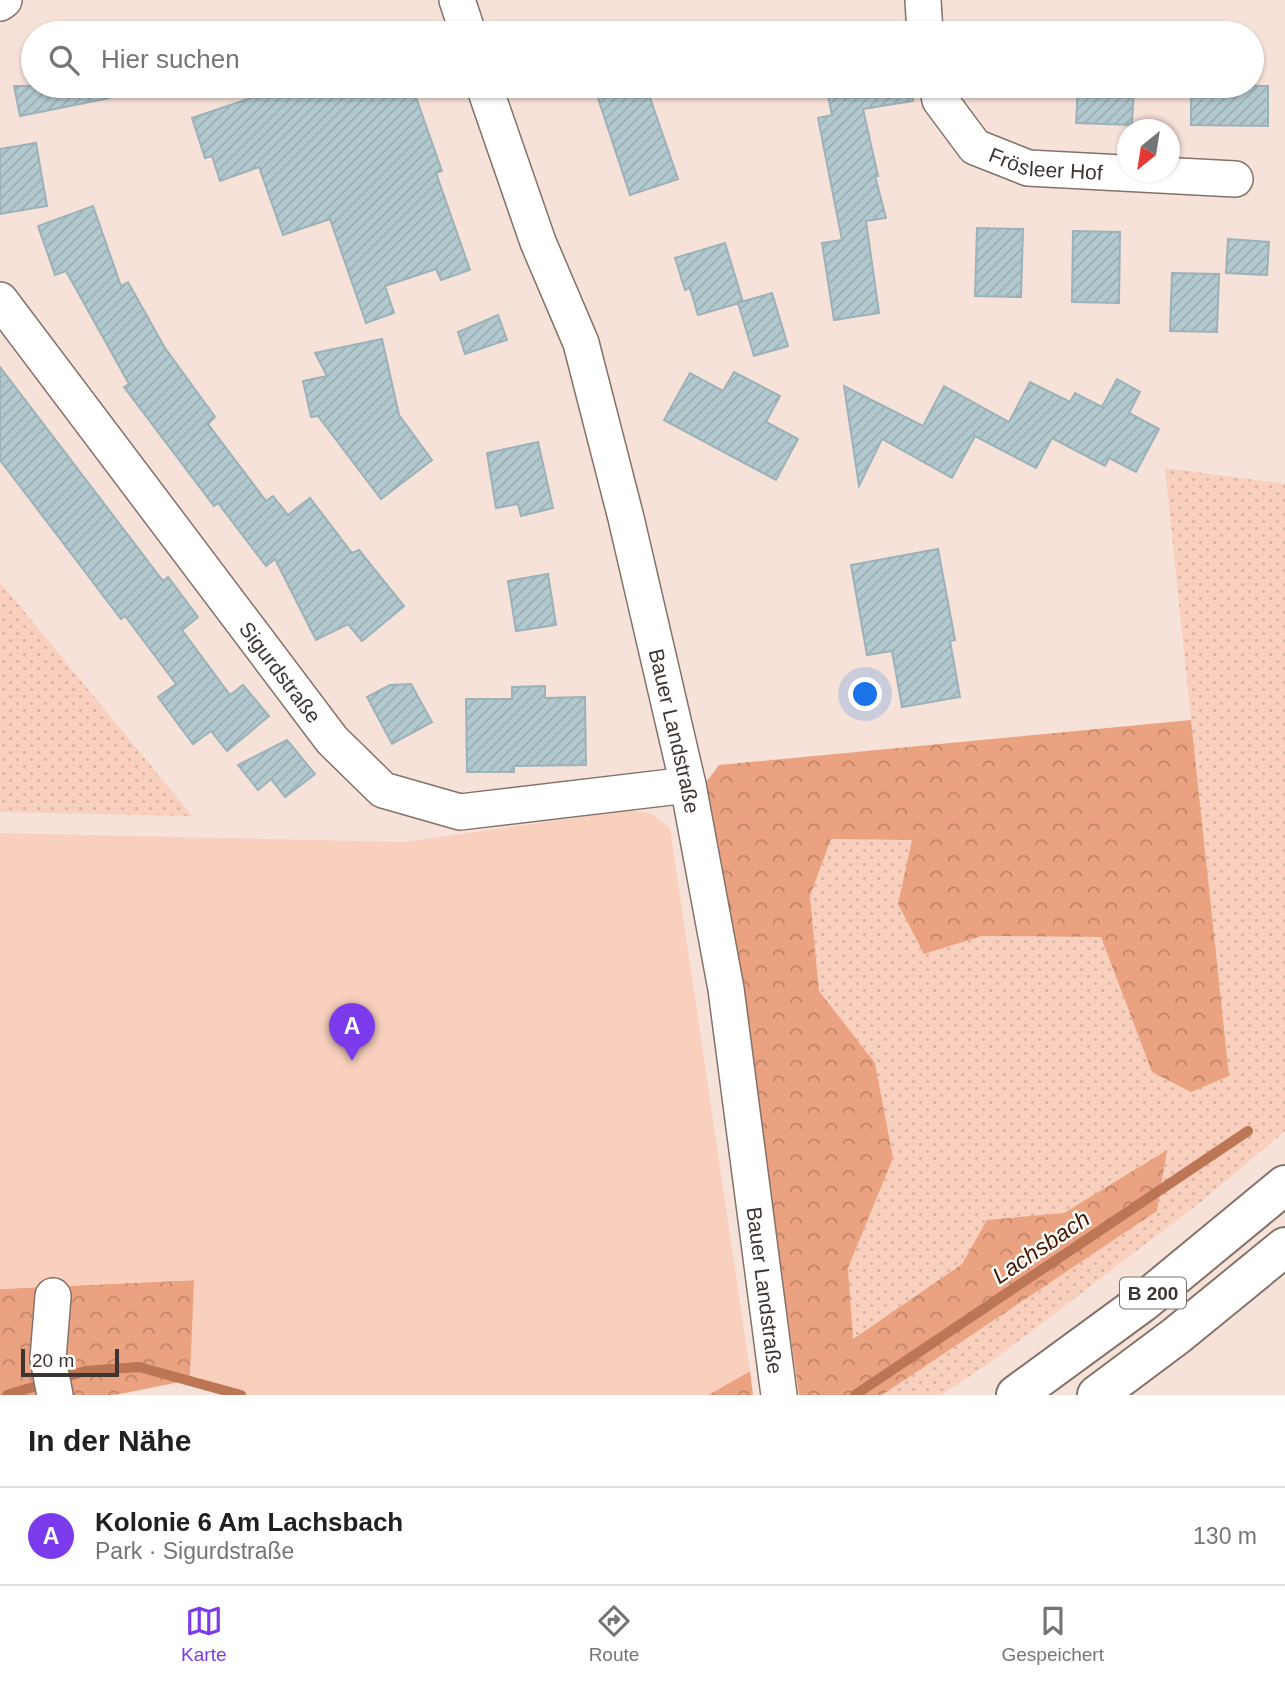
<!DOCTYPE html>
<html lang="de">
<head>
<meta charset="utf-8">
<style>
	body { margin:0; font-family:Arial,sans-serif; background:#f2f2f2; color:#202124 }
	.compass { position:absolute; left:1117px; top:119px; width:63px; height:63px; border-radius:50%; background:#fff; box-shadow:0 2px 5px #0004; rotate:210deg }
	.scale { position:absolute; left:21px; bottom:18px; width:98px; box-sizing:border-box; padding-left:7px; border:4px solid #3d3531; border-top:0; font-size:19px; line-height:24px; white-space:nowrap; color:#3d3531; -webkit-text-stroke:5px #fff; paint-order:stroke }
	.you { position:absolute; left:866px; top:695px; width:24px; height:24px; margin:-18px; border:5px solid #fff; border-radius:50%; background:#1a73e8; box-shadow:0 0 0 10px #1a73e833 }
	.badge { display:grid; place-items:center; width:46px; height:46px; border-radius:50%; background:#7c3aed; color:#fff; font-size:23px; font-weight:700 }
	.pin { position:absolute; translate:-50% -58px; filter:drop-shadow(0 2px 4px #0008) }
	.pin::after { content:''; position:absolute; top:37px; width:24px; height:21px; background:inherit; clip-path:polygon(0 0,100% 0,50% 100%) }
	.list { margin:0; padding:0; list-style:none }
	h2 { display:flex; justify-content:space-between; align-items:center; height:91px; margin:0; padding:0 28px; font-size:30px }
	h2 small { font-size:23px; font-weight:400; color:#757577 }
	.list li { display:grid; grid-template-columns:46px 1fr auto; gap:21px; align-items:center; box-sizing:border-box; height:98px; padding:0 28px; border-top:2px solid #e0e0e0 }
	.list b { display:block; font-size:26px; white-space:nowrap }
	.list p { margin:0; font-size:23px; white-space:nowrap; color:#757577 }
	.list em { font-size:23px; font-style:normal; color:#757577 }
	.icon { flex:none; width:38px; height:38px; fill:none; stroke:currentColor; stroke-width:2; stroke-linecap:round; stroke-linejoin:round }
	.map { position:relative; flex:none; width:1285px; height:1395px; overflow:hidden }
	.search { position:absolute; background:#fff; box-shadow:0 2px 5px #0004; left:21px; right:21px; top:21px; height:77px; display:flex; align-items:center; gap:18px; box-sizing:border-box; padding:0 24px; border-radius:38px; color:#757577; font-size:26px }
	.sheet { height:189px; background:#fff }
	nav { display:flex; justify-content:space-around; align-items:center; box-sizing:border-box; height:98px; border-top:2px solid #e0e0e0; background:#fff; font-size:19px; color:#757577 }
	nav a { display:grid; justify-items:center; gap:4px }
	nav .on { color:#7c3aed }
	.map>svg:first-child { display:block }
	.grass { fill:url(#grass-dots) }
	.forest { fill:url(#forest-crowns) }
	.green { fill:#f9d0bd }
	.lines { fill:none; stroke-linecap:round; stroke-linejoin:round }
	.stream { stroke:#bc7655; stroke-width:10 }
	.building { fill:url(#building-hatch); stroke:#9cb2b8; stroke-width:2 }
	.minor-casing { stroke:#847269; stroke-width:38 }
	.highway-casing { stroke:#847269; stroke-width:42 }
	.minor { stroke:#fff; stroke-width:35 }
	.highway { stroke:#fff; stroke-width:38 }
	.labels { text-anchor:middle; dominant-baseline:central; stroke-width:5; stroke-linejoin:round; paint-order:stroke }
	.shield { fill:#fff; stroke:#77726f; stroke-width:2 }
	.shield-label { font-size:19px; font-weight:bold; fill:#3d3531 }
	.street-label { font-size:21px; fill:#3d3531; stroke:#fff }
	.water-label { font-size:23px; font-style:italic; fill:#471a01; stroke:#fff }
</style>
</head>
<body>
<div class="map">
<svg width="1285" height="1395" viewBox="0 0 1285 1395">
	<defs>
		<pattern id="grass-dots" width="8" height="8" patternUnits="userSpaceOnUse" patternTransform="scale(1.75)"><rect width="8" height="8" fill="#f9d0bd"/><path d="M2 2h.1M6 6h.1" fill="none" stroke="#d6b3a3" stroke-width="1.8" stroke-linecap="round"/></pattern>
		<pattern id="forest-crowns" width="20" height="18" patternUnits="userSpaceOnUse" patternTransform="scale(1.75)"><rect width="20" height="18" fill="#eba280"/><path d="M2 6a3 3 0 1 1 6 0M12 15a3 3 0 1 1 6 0" fill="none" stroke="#c08569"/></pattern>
		<pattern id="building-hatch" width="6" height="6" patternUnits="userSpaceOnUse" patternTransform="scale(1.75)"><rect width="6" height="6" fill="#b2c9cf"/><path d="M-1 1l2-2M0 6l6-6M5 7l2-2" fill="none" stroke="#9aadb2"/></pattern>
	</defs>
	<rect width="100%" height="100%" fill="#f7e2d9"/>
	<!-- grass -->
	<g class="grass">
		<path d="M 1165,468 L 1285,484 L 1285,1131 L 1202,1201 L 991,1362 L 941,1395 L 882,1395 L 1157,1211 L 1166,1151 L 1064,1213 L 987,1221 L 962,1264 L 852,1339 L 848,1268 L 893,1158 L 875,1063 L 819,991 L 810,896 L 831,839 L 913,840 L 898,904 L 924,954 L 982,936 L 1101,937 L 1152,1072 L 1228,1076 Z"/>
		<path d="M 0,582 L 192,816 L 0,812 Z"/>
	</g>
	<!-- forest -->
	<g class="forest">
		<path d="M 1191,720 L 1229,1076 L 1191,1092 L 1152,1072 L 1101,937 L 982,936 L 924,954 L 898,904 L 912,840 L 831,839 L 810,896 L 819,991 L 875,1063 L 893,1158 L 848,1268 L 853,1339 L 962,1264 L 987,1220 L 1064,1213 L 1167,1150 L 1157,1211 L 882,1395 L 799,1395 L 740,989 L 704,785 L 719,765 Z"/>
		<path d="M 195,1280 L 190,1380 L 115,1395 L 0,1395 L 0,1289 Z"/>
		<path d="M 750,1371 L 753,1395 L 708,1395 Z"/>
	</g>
	<!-- green -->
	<path class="green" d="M 631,810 L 652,814 L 670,828 L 750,1371 L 708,1395 L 241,1395 L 190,1380 L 194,1280 L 0,1289 L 0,833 L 404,842 Z"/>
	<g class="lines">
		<!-- stream -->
		<g class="stream">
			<path d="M 7,1395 L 85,1371 L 139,1367 L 241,1395"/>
			<path d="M 855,1395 L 1248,1131"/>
		</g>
	</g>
	<!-- building -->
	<g class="building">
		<path d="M 14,86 L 109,86 L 110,98 L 20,116 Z"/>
		<path d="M 264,86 L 412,86 L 442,171 L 436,173 L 470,270 L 441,280 L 436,269 L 385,286 L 394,313 L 366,323 L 330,219 L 283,235 L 259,167 L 220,181 L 212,156 L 205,158 L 192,118 L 266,93 Z"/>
		<path d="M 594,86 L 646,86 L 678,179 L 630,195 Z"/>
		<path d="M 826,86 L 912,86 L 913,101 L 863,109 L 878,176 L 875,176 L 886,218 L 866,221 L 879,313 L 834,320 L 822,243 L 842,240 L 818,118 L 832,115 Z"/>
		<path d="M 1078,86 L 1134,86 L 1132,125 L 1076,123 Z"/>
		<path d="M 1191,86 L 1268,86 L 1268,126 L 1191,125 Z"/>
		<path d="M 36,143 L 47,206 L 0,214 L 0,149 Z"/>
		<path d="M 93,206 L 121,286 L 128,282 L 165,348 L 215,417 L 208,424 L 266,501 L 273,496 L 288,515 L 310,498 L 352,553 L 359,550 L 404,606 L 362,641 L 348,624 L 316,640 L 275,559 L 266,566 L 218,503 L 214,506 L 124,387 L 129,384 L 66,271 L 55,275 L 38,226 Z"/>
		<path d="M 977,228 L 1023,229 L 1021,297 L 975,296 Z"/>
		<path d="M 1073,231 L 1120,232 L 1119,303 L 1072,302 Z"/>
		<path d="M 1228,239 L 1269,242 L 1267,275 L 1226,273 Z"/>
		<path d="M 725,243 L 743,302 L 698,315 L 690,288 L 685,290 L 675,258 Z"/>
		<path d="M 1172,273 L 1219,274 L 1217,332 L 1170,331 Z"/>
		<path d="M 772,293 L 788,346 L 754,356 L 738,303 Z"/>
		<path d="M 498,315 L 507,340 L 465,354 L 458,332 Z"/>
		<path d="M 382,339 L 399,415 L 432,460 L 381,499 L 318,416 L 311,417 L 303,381 L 327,376 L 315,353 Z"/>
		<path d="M 0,367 L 163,581 L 168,577 L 198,617 L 182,630 L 230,695 L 243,685 L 269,716 L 227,751 L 211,731 L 193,744 L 158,697 L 176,684 L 125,616 L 121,619 L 0,460 Z"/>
		<path d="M 734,372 L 780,396 L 766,422 L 798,439 L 776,480 L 664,420 L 690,373 L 723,391 Z"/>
		<path d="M 1117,379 L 1140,392 L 1129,413 L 1159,429 L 1136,472 L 1109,458 L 1105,466 L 1052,438 L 1036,468 L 975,436 L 952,478 L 882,439 L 859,486 L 844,386 L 923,426 L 944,386 L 1009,422 L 1030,382 L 1070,402 L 1075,393 L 1102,407 Z"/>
		<path d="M 538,442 L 553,508 L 521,516 L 518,504 L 496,508 L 487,453 Z"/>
		<path d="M 938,549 L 955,640 L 950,641 L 960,697 L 902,707 L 892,651 L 867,655 L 851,565 Z"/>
		<path d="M 548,574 L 556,625 L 516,631 L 508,581 Z"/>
		<path d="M 411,684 L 432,722 L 392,744 L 367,697 L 390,685 Z"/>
		<path d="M 545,686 L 545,698 L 585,697 L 586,765 L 514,766 L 514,772 L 467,772 L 466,699 L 512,699 L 512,687 Z"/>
		<path d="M 287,740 L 315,774 L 285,797 L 271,779 L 258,790 L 238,765 Z"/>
	</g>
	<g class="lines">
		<!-- minor casing -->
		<g class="minor-casing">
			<g id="minor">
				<path d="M 457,0 L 468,33"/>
				<path d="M 923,0 L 925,33"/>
				<path d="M 0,3 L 4,0"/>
				<path id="s1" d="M 484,86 L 538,242 L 581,343 L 626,518 L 688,785 L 726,989 L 779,1395"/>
				<path id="s2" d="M 937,86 L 940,100 L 975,147 L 1028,168 L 1235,179"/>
				<path id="s3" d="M 0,300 L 332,740 L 383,790 L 460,812 L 688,785"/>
				<path d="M 53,1296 L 48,1359 L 55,1395"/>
			</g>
		</g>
		<!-- highway casing -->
		<g class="highway-casing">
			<g id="highway">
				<path d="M 1016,1395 L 1143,1302 L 1285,1185"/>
				<path d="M 1097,1395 L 1176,1336 L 1285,1247"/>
			</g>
		</g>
		<!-- minor -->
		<use href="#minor" class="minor"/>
		<!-- highway -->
		<use href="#highway" class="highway"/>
	</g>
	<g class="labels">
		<!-- shield labels -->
		<rect class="shield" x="1120" y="1277.5" width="66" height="31" rx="5"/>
		<g class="shield-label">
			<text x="1153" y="1293">B 200</text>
		</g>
		<!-- street labels -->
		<g class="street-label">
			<text stroke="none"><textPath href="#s2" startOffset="147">Frösleer Hof</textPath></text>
			<text stroke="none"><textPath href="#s3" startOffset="466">Sigurdstraße</textPath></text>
			<text stroke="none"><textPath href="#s1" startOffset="674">Bauer Landstraße</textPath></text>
			<text stroke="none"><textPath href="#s1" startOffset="1241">Bauer Landstraße</textPath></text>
		</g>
		<!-- water labels -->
		<g class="water-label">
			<text transform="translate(1041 1247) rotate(-34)">Lachsbach</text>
		</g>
	</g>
</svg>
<svg class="compass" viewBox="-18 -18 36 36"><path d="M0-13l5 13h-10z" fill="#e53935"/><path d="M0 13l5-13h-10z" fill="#757577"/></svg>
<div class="scale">20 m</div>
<div class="you"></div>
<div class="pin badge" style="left:352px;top:1061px">A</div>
<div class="search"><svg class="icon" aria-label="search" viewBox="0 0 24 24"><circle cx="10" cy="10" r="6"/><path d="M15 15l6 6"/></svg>Hier suchen</div>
</div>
<section class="sheet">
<h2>In der Nähe<small></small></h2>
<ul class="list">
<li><span class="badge">A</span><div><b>Kolonie 6 Am Lachsbach</b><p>Park · Sigurdstraße</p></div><em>130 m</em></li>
</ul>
</section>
<nav>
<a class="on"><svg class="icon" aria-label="map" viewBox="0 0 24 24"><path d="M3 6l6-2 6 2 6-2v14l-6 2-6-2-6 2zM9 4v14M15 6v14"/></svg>Karte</a>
<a><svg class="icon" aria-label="directions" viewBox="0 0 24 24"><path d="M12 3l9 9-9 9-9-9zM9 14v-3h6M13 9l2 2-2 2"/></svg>Route</a>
<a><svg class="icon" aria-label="saved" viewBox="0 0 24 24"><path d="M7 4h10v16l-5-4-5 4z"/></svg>Gespeichert</a>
</nav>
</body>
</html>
